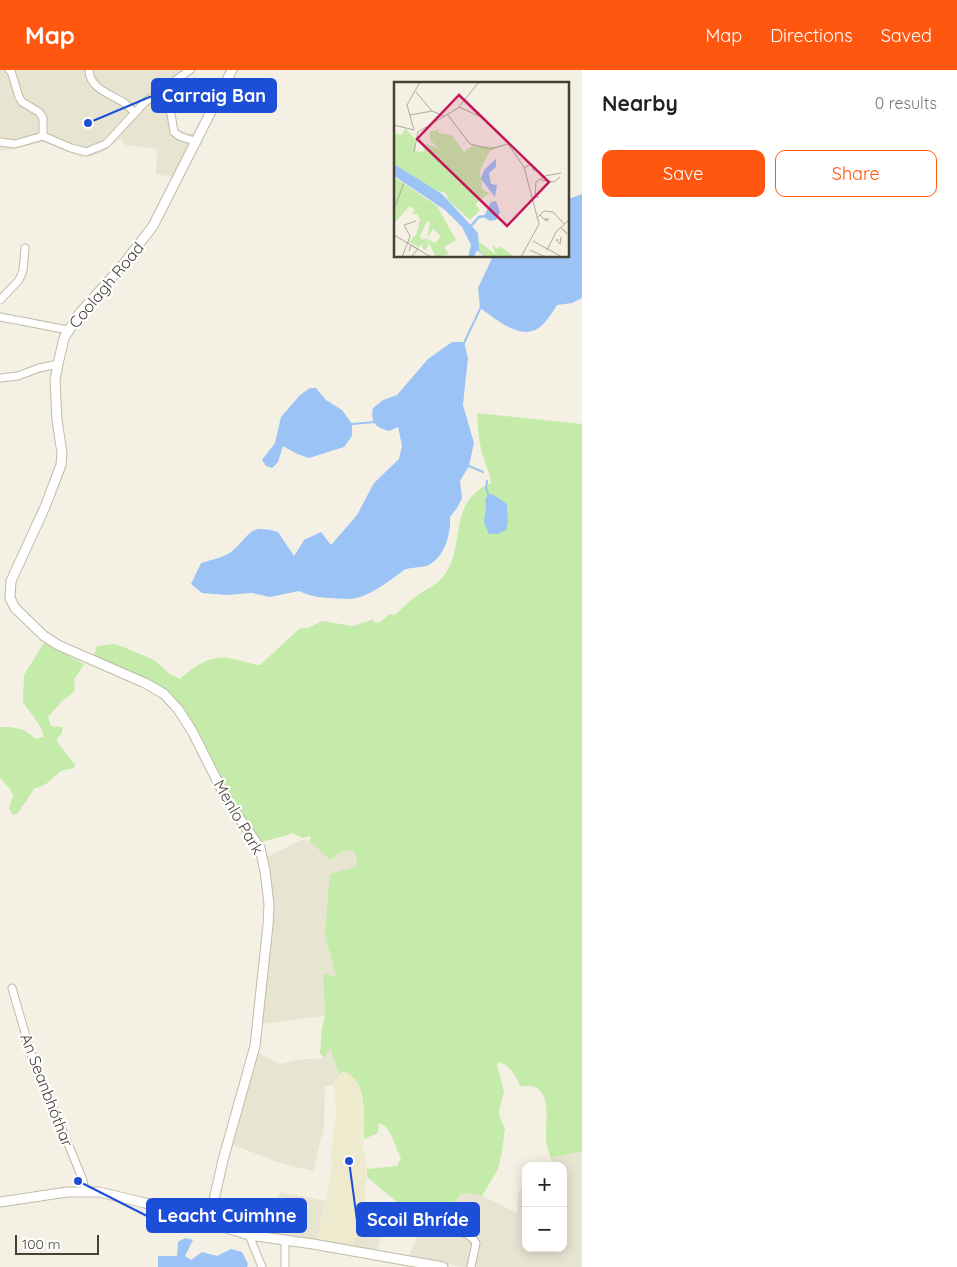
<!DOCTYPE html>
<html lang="en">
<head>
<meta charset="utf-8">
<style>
	body { margin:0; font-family:Quicksand,sans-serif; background:#f2f2f2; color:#222 }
	.controls { position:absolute; right:15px; bottom:15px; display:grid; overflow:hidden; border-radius:10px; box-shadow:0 2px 12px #0003 }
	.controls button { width:45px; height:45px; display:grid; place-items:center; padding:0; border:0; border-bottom:1px solid #e0e0e0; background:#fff; color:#222; font:25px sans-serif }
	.scale { position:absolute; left:15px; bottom:12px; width:84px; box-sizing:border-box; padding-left:5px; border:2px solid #464233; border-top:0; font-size:14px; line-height:18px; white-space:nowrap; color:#464233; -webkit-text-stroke:4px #fff; paint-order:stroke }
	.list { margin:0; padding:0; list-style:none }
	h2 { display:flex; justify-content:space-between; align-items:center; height:65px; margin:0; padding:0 20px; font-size:21px }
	h2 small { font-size:16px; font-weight:400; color:#767676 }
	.actions { display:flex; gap:10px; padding:15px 20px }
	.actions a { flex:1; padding:11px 0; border:1px solid #ff570f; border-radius:10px; text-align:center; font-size:18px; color:#ff570f }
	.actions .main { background:#ff570f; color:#fff }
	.map { position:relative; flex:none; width:582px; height:1197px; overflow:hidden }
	header { display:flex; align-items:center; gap:30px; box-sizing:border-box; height:70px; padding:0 25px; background:#ff570f; color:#fff }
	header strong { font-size:24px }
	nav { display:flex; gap:28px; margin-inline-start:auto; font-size:18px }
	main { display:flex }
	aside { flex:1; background:#fff }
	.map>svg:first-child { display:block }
	.residential { fill:#e8e4d2 }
	.education { fill:#eeeacd }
	.green { fill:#c4eba9; fill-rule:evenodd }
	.water { fill:#9bc3f6 }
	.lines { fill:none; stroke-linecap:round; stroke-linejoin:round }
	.stream { stroke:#9bc3f6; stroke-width:2 }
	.minor-casing { stroke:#c0bba6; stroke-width:9 }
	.tertiary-casing { stroke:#c0bba6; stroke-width:11 }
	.minor { stroke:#fff; stroke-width:7 }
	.tertiary { stroke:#fff; stroke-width:9 }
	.labels { text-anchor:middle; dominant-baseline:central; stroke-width:4.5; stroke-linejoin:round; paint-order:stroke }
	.street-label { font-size:16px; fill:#464233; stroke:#fff }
	.inset-river { fill:none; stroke:#9bc3f6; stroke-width:2.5 }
	.inset-road { fill:none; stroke:#aeab9d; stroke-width:1 }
	.view { fill:#c2185b; fill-opacity:0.15; stroke:#c2185b; stroke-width:2.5 }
	.inset-edge { fill:none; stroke:#464233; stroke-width:2.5 }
	.leader { fill:none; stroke:#1d4ed8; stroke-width:2 }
	.callout-dot { fill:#1d4ed8; stroke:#fff; stroke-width:2 }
	.callout { fill:#1d4ed8; stroke:#1d4ed8; stroke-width:2 }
	.callout-label { font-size:18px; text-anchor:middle; font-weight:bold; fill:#fff }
</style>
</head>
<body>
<header>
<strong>Map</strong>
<nav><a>Map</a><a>Directions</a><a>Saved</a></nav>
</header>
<main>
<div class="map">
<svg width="582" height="1197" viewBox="0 0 582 1197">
	<rect width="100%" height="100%" fill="#f4f1e4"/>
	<!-- residential -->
	<g class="residential">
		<path d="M 0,0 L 197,0 L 168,21 L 176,40 L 176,56 L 177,58 L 186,63 L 193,63 L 196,62 L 172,107 L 156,104 L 157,79 L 125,75 L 121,68 L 103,82 L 92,86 L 82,87 L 73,84 L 44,72 L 4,81 L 0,80 Z"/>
		<path d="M 301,770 L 310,771 L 317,777 L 348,779 L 354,782 L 357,789 L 327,874 L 336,906 L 323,905 L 325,946 L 261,954 L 265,900 L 265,788 Z"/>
		<path d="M 330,978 L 339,1004 L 334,1015 L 325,1016 L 324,1057 L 313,1101 L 277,1092 L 231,1074 L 257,982 L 273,991 L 282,994 L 296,990 L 324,988 Z"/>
		<path d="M 582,1081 L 582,1197 L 464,1197 L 408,1187 L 417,1169 L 417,1149 L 448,1157 L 455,1132 L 461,1124 L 469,1123 L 482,1126 L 517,1143 L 518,1122 L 526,1116 L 526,1178 L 563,1178 L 563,1096 L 551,1096 L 551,1088 Z"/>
		<path d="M 280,1122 L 325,1131 L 317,1171 L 273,1166 L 276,1133 Z"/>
		<path d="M 362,1148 L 385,1154 L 376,1182 L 352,1177 Z"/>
	</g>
	<!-- education -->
	<path class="education" d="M 345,1001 L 355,1009 L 361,1022 L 364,1052 L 363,1077 L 367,1099 L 363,1144 L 358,1163 L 351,1177 L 317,1171 L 332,1098 L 331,1083 L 336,1045 L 334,1013 L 339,1004 Z"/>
	<!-- green -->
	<g class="green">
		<path d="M 477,343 L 582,354 L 582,1081 L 551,1088 C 549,1082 546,1076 546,1069 C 545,1054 552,1025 535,1017 C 530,1015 525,1017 520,1016 C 516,1006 510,995 499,992 L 497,996 L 504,1021 L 499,1041 L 500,1048 L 505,1058 L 502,1082 L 498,1099 L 482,1126 L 469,1123 L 461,1124 L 455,1132 L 448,1158 L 417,1149 L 367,1107 L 367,1099 L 397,1096 L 401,1088 C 394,1076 392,1057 379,1053 L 378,1063 L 364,1069 C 364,1053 366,1022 355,1009 C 352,1006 348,1003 345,1001 L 339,1004 L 330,978 L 324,988 L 320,983 L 322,958 L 325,946 L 323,904 L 336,906 L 325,866 L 329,811 L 330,804 L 355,797 L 357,789 L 354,782 C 344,777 338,784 330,790 L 310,771 L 311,766 L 303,768 L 292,763 L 288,765 L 261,772 L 228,732 L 209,695 L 164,624 L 92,590 L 97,576 L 114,574 L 123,577 L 154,590 L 171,605 L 180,609 C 193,597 210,585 229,588 C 240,590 249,594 260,595 L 298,560 L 302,558 L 308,558 L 322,551 L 353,556 L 374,549 L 374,552 L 379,553 L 390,544 L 395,545 C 402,538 410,530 418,525 C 430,516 438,516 447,501 C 465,471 448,432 491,413 C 489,400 484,391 481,379 C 478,367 478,355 477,343 ZM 494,425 L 507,434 L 508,452 L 485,444 L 486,437 L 485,430 Z"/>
		<path d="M 44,573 L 84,594 L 74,610 L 75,619 L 72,624 L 63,630 L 48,647 L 51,656 L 63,657 L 62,663 L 56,670 L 75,695 L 74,698 L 61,701 L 46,714 L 34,719 L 18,743 L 13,745 L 9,739 L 13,725 L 10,719 L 0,708 L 0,657 C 15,657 26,658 35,669 L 44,667 L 40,656 L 23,632 L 24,605 Z"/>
	</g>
	<!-- water -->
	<g class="water">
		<path d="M 582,124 L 582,228 L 572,233 L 557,235 C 554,240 550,246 546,251 C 526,276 500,252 480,238 L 478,218 L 493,186 L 568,186 L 568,129 Z"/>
		<path d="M 452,272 L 464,272 L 468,288 L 463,335 L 474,373 L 469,396 L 460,411 L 462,428 L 457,438 L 450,447 C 451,465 444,489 426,496 C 420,498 409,497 404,500 C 389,511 367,529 348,529 C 341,529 335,528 328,528 C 317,527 310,526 299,521 L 270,527 L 252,523 L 227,525 L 202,523 L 191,514 L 201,493 C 210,490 223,488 231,482 C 251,466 247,453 278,462 L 294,486 L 304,470 L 321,462 L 331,475 L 357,445 L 374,413 L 399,389 L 402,376 L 398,357 L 389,361 C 375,357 370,352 373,338 L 383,330 L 397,325 L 428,289 Z"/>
		<path d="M 310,318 L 316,318 L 326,330 L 342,340 L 352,354 L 352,366 L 344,377 L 309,388 L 295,383 L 283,376 L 278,392 L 272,398 L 266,396 L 262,390 L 275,373 L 281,347 L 300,325 Z"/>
		<path d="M 488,424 L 494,425 L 507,434 L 508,452 L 506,460 L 498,464 L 489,464 L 484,452 L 486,437 L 485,430 Z"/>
		<path d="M 185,1168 L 193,1170 L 185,1186 L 191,1190 L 202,1182 L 217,1186 L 231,1179 L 242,1182 L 248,1194 L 247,1197 L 158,1197 L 158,1186 L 177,1186 L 178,1172 Z"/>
	</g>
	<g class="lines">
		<!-- stream -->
		<g class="stream">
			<path d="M 464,273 L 481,237"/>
			<path d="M 352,354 L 375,352"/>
			<path d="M 469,396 L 483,402"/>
			<path d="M 487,411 L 486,418 L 488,424"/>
		</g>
		<!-- minor casing -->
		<g class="minor-casing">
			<g id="minor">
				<path d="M 9,0 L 11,1 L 19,27 L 22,32 L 39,42 L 43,48 L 43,66"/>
				<path d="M 89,0 C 90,20 112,24 126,34 C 129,37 132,40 135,43"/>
				<path d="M 160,21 L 171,44 L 174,62 L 179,66 L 197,72"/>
				<path d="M 0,72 L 15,74 L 43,66 L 71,78 L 86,82 L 106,74 L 144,33 L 190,0"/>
				<path d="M 0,230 L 19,210 L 23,201 L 25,178"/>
				<path d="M 0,247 L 68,260"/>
				<path d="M 0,308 L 18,306 L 39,298 L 58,294"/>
				<path d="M 12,918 L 32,987 L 83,1110 L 85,1121"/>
				<path d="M 456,1161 C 466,1163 471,1165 476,1173 L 471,1197"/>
				<path d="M 249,1165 L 262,1197"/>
				<path d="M 285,1197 L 285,1170"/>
			</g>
		</g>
		<!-- tertiary casing -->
		<g class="tertiary-casing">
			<g id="tertiary">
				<path d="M 0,1132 L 67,1122 L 99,1122 L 145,1133 L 249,1165 L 313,1174 L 443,1197"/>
				<path d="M 209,1152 L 223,1090 L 255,976 L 268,855 L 269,834 L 265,801 L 260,778 L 228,732 L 192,661 L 178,639 L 164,624 L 145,613 L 58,575 L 44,566 L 15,538 L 10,528 L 11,511 L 45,437 L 61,395 L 62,383 L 57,350 L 55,310 L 58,294 L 64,268 L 79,244 L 122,196 L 153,156 L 232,0"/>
			</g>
		</g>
		<!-- minor -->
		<use href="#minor" class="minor"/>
		<!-- tertiary -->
		<use href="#tertiary" class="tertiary"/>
	</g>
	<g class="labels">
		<!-- street labels -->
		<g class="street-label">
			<text transform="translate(106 215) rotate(-50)">Coolagh Road</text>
			<text transform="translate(239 747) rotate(60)">Menlo Park</text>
			<text transform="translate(47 1020) rotate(69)">An Seanbhóthar</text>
		</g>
	</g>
	<!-- overview -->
	<g transform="translate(394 12)">
		<rect width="175" height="175" fill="#f4f1e4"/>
		<path d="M 11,46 L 21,57 L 21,69 L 29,70 L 33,62 L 44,66 L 36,58 L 36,50 L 45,47 L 44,51 L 58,53 L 70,70 L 78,64 L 105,65 L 96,69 L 86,88 L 88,107 L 95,111 L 81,122 L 86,128 L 76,138 L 54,118 L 52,111 L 38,107 L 0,82 L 0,51 L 8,53 ZM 0,95 L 43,124 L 62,158 L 50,165 L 55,172 L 42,175 L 33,157 L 41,161 L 47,154 L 39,147 L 33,156 L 36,141 L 33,139 L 26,154 L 28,158 L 32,156 L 35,162 L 32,167 L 35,170 L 28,166 L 29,160 L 25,165 L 15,160 L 22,153 L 26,138 L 23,132 L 18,132 L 21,128 L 16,124 L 0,141 ZM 84,159 L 101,172 L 98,162 L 103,167 L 106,164 L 119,174 L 91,175 L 85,168 Z" fill="#c4eba9"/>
		<path d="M 102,77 L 102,85 L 95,91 L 97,102 L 103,103 L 101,115 L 87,97 L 90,88 ZM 0,82 L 48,112 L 84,151 L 85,168 L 91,175 L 83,168 L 80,175 L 74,175 L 77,163 L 68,145 L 51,128 L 0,94 ZM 102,119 L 106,130 L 102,138 L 96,139 L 91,136 L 91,132 L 97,120 Z" fill="#9bc3f6"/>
		<path class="inset-river" d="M 0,88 L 63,132 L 80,159 L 78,175M 77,144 L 85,135 L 92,134"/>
		<path class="inset-road" d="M 22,10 L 38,29 L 50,34M 65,25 L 85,34M 53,32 L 76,62 L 96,67 L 114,62 L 130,85 L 145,142 L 127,175M 16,33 L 38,29M 0,43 L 20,48M 20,48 L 13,23 L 26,0M 20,70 L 24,50 L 64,26 L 85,0M 130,86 L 137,82 L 140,89M 147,98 L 160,100 L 166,95M 145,115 L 141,115 L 142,100 L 151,94 L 167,91M 0,127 L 10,101M 146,133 L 152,139 L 155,137 L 150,137M 144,135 L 150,129 L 159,130 L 170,142M 167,145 L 173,152 L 169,147M 0,153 L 37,175M 165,158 L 162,158 L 166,162 L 167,155M 139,159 L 168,175M 14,160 L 16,154 L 10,143 L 22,139M 136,168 L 152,175M 153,168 L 162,150 L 175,138M 15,169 L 17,163 L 24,167 L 18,174M 8,175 L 14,160"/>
		<path class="view" d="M 65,13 L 155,100 L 113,144 L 23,57 Z"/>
		<rect width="175" height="175" class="inset-edge"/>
	</g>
	<!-- callouts -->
	<path class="leader" d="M88 53L152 26M78 1111L147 1146M349 1091L357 1150"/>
	<g class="callout-dot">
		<circle cx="88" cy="53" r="5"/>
		<circle cx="78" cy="1111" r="5"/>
		<circle cx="349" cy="1091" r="5"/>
	</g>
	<g class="callout">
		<rect x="152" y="9" width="124" height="33" rx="5"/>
		<rect x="147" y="1129" width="159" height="33" rx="5"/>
		<rect x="357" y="1133" width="122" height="33" rx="5"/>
	</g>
	<g class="callout-label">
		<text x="214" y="32">Carraig Ban</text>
		<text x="227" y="1152">Leacht Cuimhne</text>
		<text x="418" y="1156">Scoil Bhríde</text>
	</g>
</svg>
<div class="controls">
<button>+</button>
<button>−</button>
</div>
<div class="scale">100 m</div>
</div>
<aside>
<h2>Nearby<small>0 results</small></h2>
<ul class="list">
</ul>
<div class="actions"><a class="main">Save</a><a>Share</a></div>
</aside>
</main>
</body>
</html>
